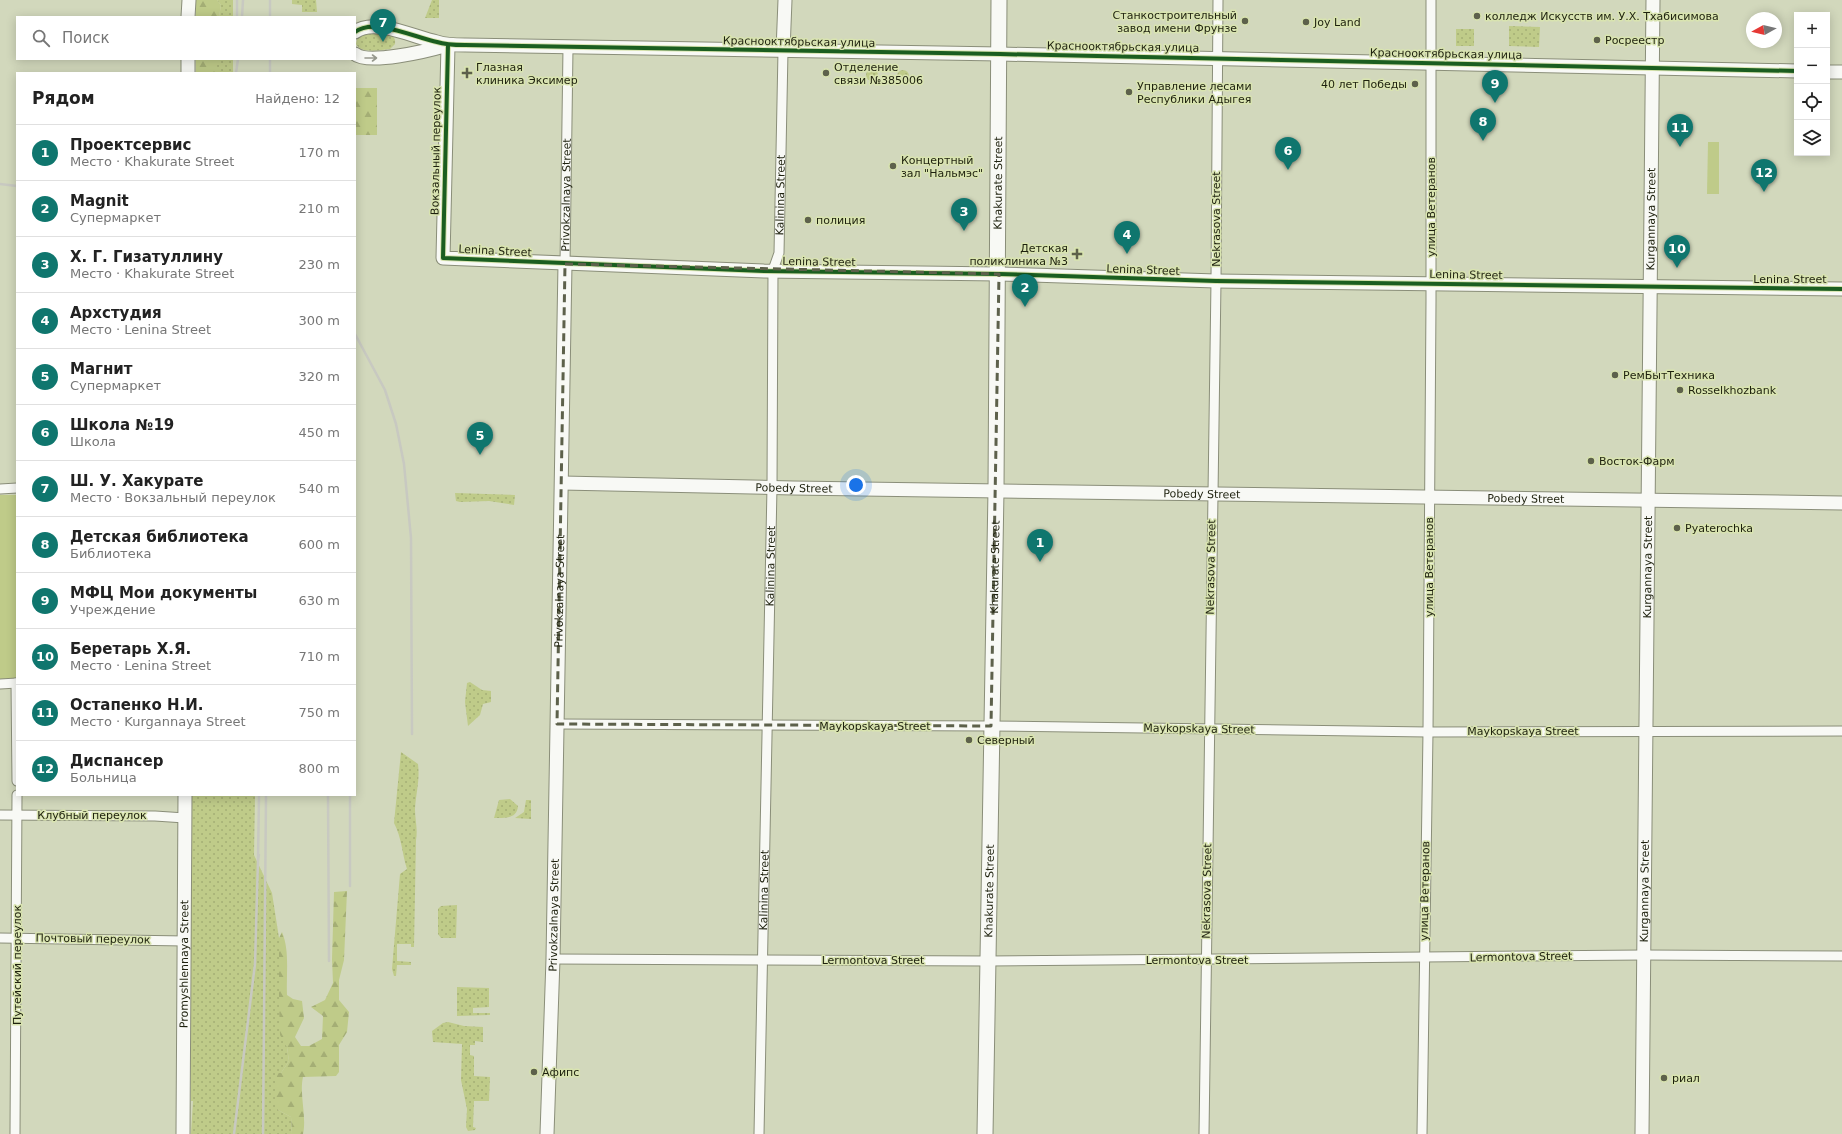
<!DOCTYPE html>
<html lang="ru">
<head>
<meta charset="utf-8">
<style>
	body { margin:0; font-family:"DejaVu Sans",sans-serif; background:#f2f2f2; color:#222 }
	.controls { position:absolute; right:12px; top:12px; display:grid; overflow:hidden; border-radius:0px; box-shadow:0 2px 10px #0003 }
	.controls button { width:36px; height:36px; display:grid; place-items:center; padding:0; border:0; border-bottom:1px solid #e0e0e0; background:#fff; color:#222; font:20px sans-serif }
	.compass { position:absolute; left:1746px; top:12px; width:36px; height:36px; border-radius:50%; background:#fff; box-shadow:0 2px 10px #0003; rotate:262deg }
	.you { position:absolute; left:856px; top:485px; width:14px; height:14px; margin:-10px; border:3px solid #fff; border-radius:50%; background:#1a73e8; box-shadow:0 0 0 6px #1a73e833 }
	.badge { display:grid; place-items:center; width:26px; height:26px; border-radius:50%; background:#0f766e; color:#fff; font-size:13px; font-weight:700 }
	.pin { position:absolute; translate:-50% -33px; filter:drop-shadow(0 1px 2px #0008) }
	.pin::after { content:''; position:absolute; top:21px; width:14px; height:12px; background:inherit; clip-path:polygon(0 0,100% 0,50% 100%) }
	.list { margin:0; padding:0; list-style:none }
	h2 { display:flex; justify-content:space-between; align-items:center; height:52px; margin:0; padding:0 16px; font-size:17px }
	h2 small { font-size:13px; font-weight:400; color:#767676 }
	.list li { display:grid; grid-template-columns:26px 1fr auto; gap:12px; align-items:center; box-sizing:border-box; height:56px; padding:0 16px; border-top:1px solid #e0e0e0 }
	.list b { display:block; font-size:15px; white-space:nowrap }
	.list p { margin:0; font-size:13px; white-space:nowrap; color:#767676 }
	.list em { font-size:13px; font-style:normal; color:#767676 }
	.icon { flex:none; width:22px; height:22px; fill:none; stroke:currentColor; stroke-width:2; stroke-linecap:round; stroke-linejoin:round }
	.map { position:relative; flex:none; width:1842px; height:1134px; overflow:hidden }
	.search { position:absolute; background:#fff; box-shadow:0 2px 10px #0003; left:16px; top:16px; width:340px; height:44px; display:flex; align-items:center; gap:10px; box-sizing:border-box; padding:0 14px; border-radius:0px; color:#767676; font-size:15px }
	.panel { position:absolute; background:#fff; box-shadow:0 2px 10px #0003; left:16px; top:72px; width:340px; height:724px; border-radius:0px }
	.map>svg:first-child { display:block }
	.grass { fill:url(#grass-dots) }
	.forest { fill:url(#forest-firs) }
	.park { fill:#bfcb89 }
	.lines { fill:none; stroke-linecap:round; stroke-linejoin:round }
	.street-casing { stroke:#8a8e79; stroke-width:11 }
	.secondary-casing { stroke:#8a8e79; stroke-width:15 }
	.primary-casing { stroke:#8a8e79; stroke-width:17 }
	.street { stroke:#f8f9f5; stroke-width:9 }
	.secondary { stroke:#f8f9f5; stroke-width:13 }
	.primary { stroke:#f8f9f5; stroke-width:15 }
	.rail { stroke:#c8c9c1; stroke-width:2.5 }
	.cycleway-casing { stroke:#d9e4b0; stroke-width:6 }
	.cycleway { stroke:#1b5e20; stroke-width:4 }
	.oneway { stroke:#96988d }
	.marked { fill:none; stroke:#5d614b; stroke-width:3; stroke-dasharray:8 5; stroke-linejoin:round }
	.poi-dot { fill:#5d614b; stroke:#d9e4b0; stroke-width:1.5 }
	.labels { text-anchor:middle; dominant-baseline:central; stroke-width:3; stroke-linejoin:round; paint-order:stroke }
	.poi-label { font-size:11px; fill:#1e210e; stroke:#d9e4b0; text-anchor:start }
	.street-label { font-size:11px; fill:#1e210e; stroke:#d9e4b0 }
</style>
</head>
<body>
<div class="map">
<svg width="1842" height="1134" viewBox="0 0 1842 1134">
	<defs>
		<pattern id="grass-dots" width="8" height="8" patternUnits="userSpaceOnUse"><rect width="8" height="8" fill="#bfcb89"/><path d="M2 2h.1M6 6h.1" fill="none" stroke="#a4ae75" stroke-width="1.8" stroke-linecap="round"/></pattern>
		<pattern id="forest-firs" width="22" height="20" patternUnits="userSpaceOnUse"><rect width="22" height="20" fill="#bfcb89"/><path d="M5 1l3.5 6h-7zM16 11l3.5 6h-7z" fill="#a4ae75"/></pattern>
	</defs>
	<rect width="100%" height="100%" fill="#d2d8bc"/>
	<!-- grass -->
	<g class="grass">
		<path d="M 217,0 L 233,0 L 233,17 L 219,17 L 221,5 Z"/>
		<path d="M 292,0 L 316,0 L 317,12 L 302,12 L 302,5 L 292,4 Z"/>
		<path d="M 432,0 L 439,0 L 439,18 L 425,18 Z"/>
		<path d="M 1509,26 L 1540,27 L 1539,47 L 1509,46 Z"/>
		<rect x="1456" y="29" width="18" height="17"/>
		<path d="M 386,33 C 392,35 396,37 395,44 L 390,49 C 380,50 361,54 356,44 L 358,36 L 363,34 Z"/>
		<rect x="217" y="59" width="16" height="14"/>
		<circle cx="872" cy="75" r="6"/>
		<circle cx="903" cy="76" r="6"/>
		<path d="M 455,493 L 515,495 L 514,505 L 489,501 L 460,502 L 456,501 Z"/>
		<path d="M 470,682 L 482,690 L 491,691 L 491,702 L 483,704 L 480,715 L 468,726 L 465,702 L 467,683 Z"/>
		<path d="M 401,752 L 418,764 C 420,780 416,793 415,809 C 415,820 418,829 416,840 L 414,947 L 411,947 L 411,944 L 397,944 L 397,961 L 411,962 L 411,965 L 397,965 L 396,976 L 394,976 L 392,969 L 400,874 L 407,869 C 402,854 402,838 394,823 Z"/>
		<path d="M 191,795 L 255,795 L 254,855 L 272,893 L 279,938 L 279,1003 L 287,1047 L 289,1061 L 281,1073 L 277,1073 L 278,1110 L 291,1117 L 292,1134 L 191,1134 L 193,1101 L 191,1101 Z"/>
		<path d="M 510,799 L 518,806 C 517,819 505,818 494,818 L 499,800 Z"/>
		<path d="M 526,800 L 531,800 L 531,819 L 515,818 L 524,812 Z"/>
		<path d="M 457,905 L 456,938 L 441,938 L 438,934 L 438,909 L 441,906 Z"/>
		<path d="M 457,987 L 489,988 L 489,1007 L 473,1008 L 473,1013 L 490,1013 L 490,1015 L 457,1016 Z"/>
		<path d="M 448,1022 L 464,1026 L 483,1027 L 483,1042 L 475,1041 L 475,1045 L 470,1045 L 470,1055 L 474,1056 L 474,1076 L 490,1077 L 489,1101 L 474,1101 L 473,1127 L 476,1128 L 475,1130 L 468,1131 L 466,1127 L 467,1109 L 461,1080 L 462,1044 L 433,1042 L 432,1031 L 443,1023 Z"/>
	</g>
	<!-- forest -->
	<g class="forest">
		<path d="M 196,0 L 217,0 L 221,5 L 219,17 L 196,17 Z"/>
		<rect x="196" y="59" width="21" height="14"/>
		<rect x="355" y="88" width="22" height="47"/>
		<path d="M 347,891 L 344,960 L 339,980 L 339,1000 L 349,1012 L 347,1032 L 339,1045 L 339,1072 L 336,1076 L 303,1077 C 299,1095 307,1116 303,1134 L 292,1134 L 291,1117 L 278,1110 L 275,1101 L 277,1073 L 281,1073 L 289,1061 L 287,1047 L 280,1035 L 279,1003 L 279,938 L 282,932 C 290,951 286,974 287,995 L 293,999 L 302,1001 L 304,1018 L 295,1037 L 301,1046 L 309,1046 L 322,1039 L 323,1016 L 311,1007 L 325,1000 L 333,983 L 332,959 L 334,892 Z"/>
	</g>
	<!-- park -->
	<g class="park">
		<path d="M 1708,142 L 1719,142 L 1719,194 L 1707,194 Z"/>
		<rect x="0" y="495" width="17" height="186"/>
	</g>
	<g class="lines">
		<!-- street casing -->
		<g class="street-casing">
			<g id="street">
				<path id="s1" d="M 565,264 L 568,48"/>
				<path d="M 0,489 L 17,488"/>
				<path d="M 16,683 L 17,781"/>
				<path d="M 0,684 L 17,683"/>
				<path d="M 557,724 L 991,726 L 1428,732 L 1842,731"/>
				<path d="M 0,815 L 155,816 L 185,818"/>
				<path d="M 0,938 L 185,941"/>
				<path d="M 553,959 L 988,961 L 1644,955 L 1842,956"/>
				<path d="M 15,1134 L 17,795"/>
				<path id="s2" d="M 759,1134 L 772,487 L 773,270 L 779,253 L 783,51"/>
				<path d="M 1204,1134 L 1216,281 L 1218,0"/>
				<path d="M 1422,1134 L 1428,732 L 1431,301 L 1431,0"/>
			</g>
		</g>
		<!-- secondary casing -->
		<g class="secondary-casing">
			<g id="secondary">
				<path d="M 188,17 L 189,0"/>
				<path d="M 355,32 C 374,17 416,38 437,42 C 446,45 455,45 465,45 L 1000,54 L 1797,71"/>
				<path d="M 448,45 L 443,258 L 764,271 L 999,274 L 1216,281 L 1842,289"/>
				<path d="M 783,51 L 785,0"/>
				<path d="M 355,54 C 368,65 427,51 444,46"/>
				<path d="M 1827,72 L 1842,72"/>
				<path d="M 188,73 L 188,59"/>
				<path id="s3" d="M 562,483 L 793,488 L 1842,503"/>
				<path id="s4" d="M 183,1134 L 185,795"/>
				<path id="s5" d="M 547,1134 L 553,959 L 565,264"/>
				<path id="s6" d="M 1642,1134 L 1653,0"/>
			</g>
		</g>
		<!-- primary casing -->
		<g class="primary-casing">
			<g id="primary">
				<path id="s7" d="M 985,1134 L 996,490 L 999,0"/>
			</g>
		</g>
		<!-- street -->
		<use href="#street" class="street"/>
		<!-- secondary -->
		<use href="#secondary" class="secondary"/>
		<!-- primary -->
		<use href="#primary" class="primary"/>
		<!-- rail -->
		<g class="rail">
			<path d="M 237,17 L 237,0"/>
			<path d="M 242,17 L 243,0"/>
			<path d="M 270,17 L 270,0"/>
			<path d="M 236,73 L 238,59"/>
			<path d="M 270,73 L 270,59"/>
			<path d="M 0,184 L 17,186"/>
			<path d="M 355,334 L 385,390 L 396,424 L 404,464 L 411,538 L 412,734"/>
			<path d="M 259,795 L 258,860 L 259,855"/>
			<path d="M 328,795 L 329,961"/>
			<path d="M 350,795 L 350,886"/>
			<path d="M 234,1134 L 255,964 L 258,860"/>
			<path d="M 263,1134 L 266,795"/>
		</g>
		<!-- cycleway casing -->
		<g class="cycleway-casing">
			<g id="cycleway">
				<path d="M 355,32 C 374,17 416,38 437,42 C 446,45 455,45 465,45 L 1000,54 L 1797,71"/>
				<path d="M 448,45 L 443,258 L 764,271 L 999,274 L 1216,281 L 1842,289"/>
			</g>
		</g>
		<!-- cycleway -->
		<use href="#cycleway" class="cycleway"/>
	</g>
	<!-- one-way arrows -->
	<defs><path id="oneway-shaft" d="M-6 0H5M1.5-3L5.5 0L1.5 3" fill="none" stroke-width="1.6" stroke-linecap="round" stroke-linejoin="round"/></defs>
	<use class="oneway" href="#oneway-shaft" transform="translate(371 58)"/>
	<!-- marked area -->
	<path class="marked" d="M 565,264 L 999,274 L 991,726 L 557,724 Z"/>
	<!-- markers -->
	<g class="poi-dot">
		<circle cx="1477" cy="16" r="4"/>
		<circle cx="1245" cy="21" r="4"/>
		<circle cx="1306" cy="22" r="4"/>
		<circle cx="1597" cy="40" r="4"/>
		<path d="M465 67h4v4h4v4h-4v4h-4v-4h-4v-4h4z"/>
		<circle cx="826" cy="73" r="4"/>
		<circle cx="1415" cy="84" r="4"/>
		<circle cx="1129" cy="92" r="4"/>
		<circle cx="893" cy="166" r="4"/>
		<circle cx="808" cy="220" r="4"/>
		<path d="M1075 248h4v4h4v4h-4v4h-4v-4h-4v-4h4z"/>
		<circle cx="1615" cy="375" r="4"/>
		<circle cx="1680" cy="390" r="4"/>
		<circle cx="1591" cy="461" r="4"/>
		<circle cx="1677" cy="528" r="4"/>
		<circle cx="969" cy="740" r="4"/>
		<circle cx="534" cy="1072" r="4"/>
		<circle cx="1664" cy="1078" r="4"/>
	</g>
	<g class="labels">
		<!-- poi labels -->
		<g class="poi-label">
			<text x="1237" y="15" text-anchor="end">Станкостроительный<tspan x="1237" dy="13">завод имени Фрунзе</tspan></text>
			<text x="1485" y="16">колледж Искусств им. У.Х. Тхабисимова</text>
			<text x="1314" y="22">Joy Land</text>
			<text x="1605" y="40">Росреестр</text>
			<text x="476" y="67">Глазная<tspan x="476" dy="13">клиника Эксимер</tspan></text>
			<text x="834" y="67">Отделение<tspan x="834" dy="13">связи №385006</tspan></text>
			<text x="1407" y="84" text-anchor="end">40 лет Победы</text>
			<text x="1137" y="86">Управление лесами<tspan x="1137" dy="13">Республики Адыгея</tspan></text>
			<text x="901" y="160">Концертный<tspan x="901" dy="13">зал "Нальмэс"</tspan></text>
			<text x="816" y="220">полиция</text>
			<text x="1068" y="248" text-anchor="end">Детская<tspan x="1068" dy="13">поликлиника №3</tspan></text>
			<text x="1623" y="375">РемБытТехника</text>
			<text x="1688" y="390">Rosselkhozbank</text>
			<text x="1599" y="461">Восток-Фарм</text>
			<text x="1685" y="528">Pyaterochka</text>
			<text x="977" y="740">Северный</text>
			<text x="542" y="1072">Афипс</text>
			<text x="1672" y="1078">риал</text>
		</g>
		<!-- street labels -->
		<g class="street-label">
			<text transform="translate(799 42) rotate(1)">Краснооктябрьская улица</text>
			<text transform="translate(1123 47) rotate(1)">Краснооктябрьская улица</text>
			<text transform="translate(1446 54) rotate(1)">Краснооктябрьская улица</text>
			<text transform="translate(436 151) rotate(-89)">Вокзальный переулок</text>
			<text stroke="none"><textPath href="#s7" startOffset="951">Khakurate Street</textPath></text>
			<text stroke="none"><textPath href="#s1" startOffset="69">Privokzalnaya Street</textPath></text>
			<text stroke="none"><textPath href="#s2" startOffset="940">Kalinina Street</textPath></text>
			<text transform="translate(1431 207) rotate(-90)">улица Ветеранов</text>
			<text transform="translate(1216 219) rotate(-90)">Nekrasova Street</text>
			<text stroke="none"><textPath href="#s6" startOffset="915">Kurgannaya Street</textPath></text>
			<text transform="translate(495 251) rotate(3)">Lenina Street</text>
			<text transform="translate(819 262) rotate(1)">Lenina Street</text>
			<text transform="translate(1143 270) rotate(2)">Lenina Street</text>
			<text transform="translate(1466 275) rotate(1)">Lenina Street</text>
			<text x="1790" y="279">Lenina Street</text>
			<text stroke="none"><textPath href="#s3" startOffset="232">Pobedy Street</textPath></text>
			<text stroke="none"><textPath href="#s3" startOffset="640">Pobedy Street</textPath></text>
			<text stroke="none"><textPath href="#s3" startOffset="964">Pobedy Street</textPath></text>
			<text stroke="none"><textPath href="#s2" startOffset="568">Kalinina Street</textPath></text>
			<text stroke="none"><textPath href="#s7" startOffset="567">Khakurate Street</textPath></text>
			<text transform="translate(1211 567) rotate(-89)">Nekrasova Street</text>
			<text transform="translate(1429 567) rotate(-90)">улица Ветеранов</text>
			<text stroke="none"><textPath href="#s6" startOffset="567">Kurgannaya Street</textPath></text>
			<text stroke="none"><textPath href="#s5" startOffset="543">Privokzalnaya Street</textPath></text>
			<text x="875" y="726">Maykopskaya Street</text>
			<text transform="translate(1199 729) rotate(1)">Maykopskaya Street</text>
			<text x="1523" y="731">Maykopskaya Street</text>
			<text x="92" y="815">Клубный переулок</text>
			<text stroke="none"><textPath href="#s2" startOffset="244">Kalinina Street</textPath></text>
			<text stroke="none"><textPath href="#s7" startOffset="243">Khakurate Street</textPath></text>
			<text transform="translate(1207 891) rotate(-89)">Nekrasova Street</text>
			<text transform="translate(1425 891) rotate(-89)">улица Ветеранов</text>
			<text stroke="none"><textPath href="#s6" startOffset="243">Kurgannaya Street</textPath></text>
			<text stroke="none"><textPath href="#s5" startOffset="219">Privokzalnaya Street</textPath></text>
			<text transform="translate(93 939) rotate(1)">Почтовый переулок</text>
			<text transform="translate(1521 957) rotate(-1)">Lermontova Street</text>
			<text x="873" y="960">Lermontova Street</text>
			<text x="1197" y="960">Lermontova Street</text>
			<text transform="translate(17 965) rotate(-90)">Путейский переулок</text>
			<text stroke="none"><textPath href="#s4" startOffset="170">Promyshlennaya Street</textPath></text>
		</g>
	</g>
</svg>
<div class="controls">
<button>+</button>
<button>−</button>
<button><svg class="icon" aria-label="locate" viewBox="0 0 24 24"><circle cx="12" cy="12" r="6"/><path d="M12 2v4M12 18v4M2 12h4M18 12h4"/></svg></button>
<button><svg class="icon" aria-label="layers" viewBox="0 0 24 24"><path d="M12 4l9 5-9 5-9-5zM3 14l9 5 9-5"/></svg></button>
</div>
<svg class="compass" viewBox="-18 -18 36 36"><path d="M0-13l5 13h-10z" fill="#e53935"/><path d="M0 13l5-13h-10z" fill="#767676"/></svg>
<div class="you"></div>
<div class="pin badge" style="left:1040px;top:562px">1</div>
<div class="pin badge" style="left:1025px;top:307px">2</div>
<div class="pin badge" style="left:964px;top:231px">3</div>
<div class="pin badge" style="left:1127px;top:254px">4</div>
<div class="pin badge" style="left:480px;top:455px">5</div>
<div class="pin badge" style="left:1288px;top:170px">6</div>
<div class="pin badge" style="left:383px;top:42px">7</div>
<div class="pin badge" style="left:1483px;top:141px">8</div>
<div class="pin badge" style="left:1495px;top:103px">9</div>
<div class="pin badge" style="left:1677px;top:268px">10</div>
<div class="pin badge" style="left:1680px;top:147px">11</div>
<div class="pin badge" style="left:1764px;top:192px">12</div>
<div class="search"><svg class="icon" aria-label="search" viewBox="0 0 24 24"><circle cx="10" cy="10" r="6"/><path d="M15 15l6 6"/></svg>Поиск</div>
<section class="panel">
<h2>Рядом<small>Найдено: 12</small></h2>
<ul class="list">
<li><span class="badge">1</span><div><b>Проектсервис</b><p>Место · Khakurate Street</p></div><em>170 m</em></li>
<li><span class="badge">2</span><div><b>Magnit</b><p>Супермаркет</p></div><em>210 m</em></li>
<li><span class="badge">3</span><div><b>Х. Г. Гизатуллину</b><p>Место · Khakurate Street</p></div><em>230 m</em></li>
<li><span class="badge">4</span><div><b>Архстудия</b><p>Место · Lenina Street</p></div><em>300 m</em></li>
<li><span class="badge">5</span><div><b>Магнит</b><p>Супермаркет</p></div><em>320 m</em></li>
<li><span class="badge">6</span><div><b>Школа №19</b><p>Школа</p></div><em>450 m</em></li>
<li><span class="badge">7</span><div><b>Ш. У. Хакурате</b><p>Место · Вокзальный переулок</p></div><em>540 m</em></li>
<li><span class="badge">8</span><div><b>Детская библиотека</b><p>Библиотека</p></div><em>600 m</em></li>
<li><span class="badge">9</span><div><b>МФЦ Мои документы</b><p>Учреждение</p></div><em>630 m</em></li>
<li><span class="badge">10</span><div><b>Беретарь Х.Я.</b><p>Место · Lenina Street</p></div><em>710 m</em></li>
<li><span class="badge">11</span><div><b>Остапенко Н.И.</b><p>Место · Kurgannaya Street</p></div><em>750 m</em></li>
<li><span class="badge">12</span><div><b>Диспансер</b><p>Больница</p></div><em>800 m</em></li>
</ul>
</section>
</div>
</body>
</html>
